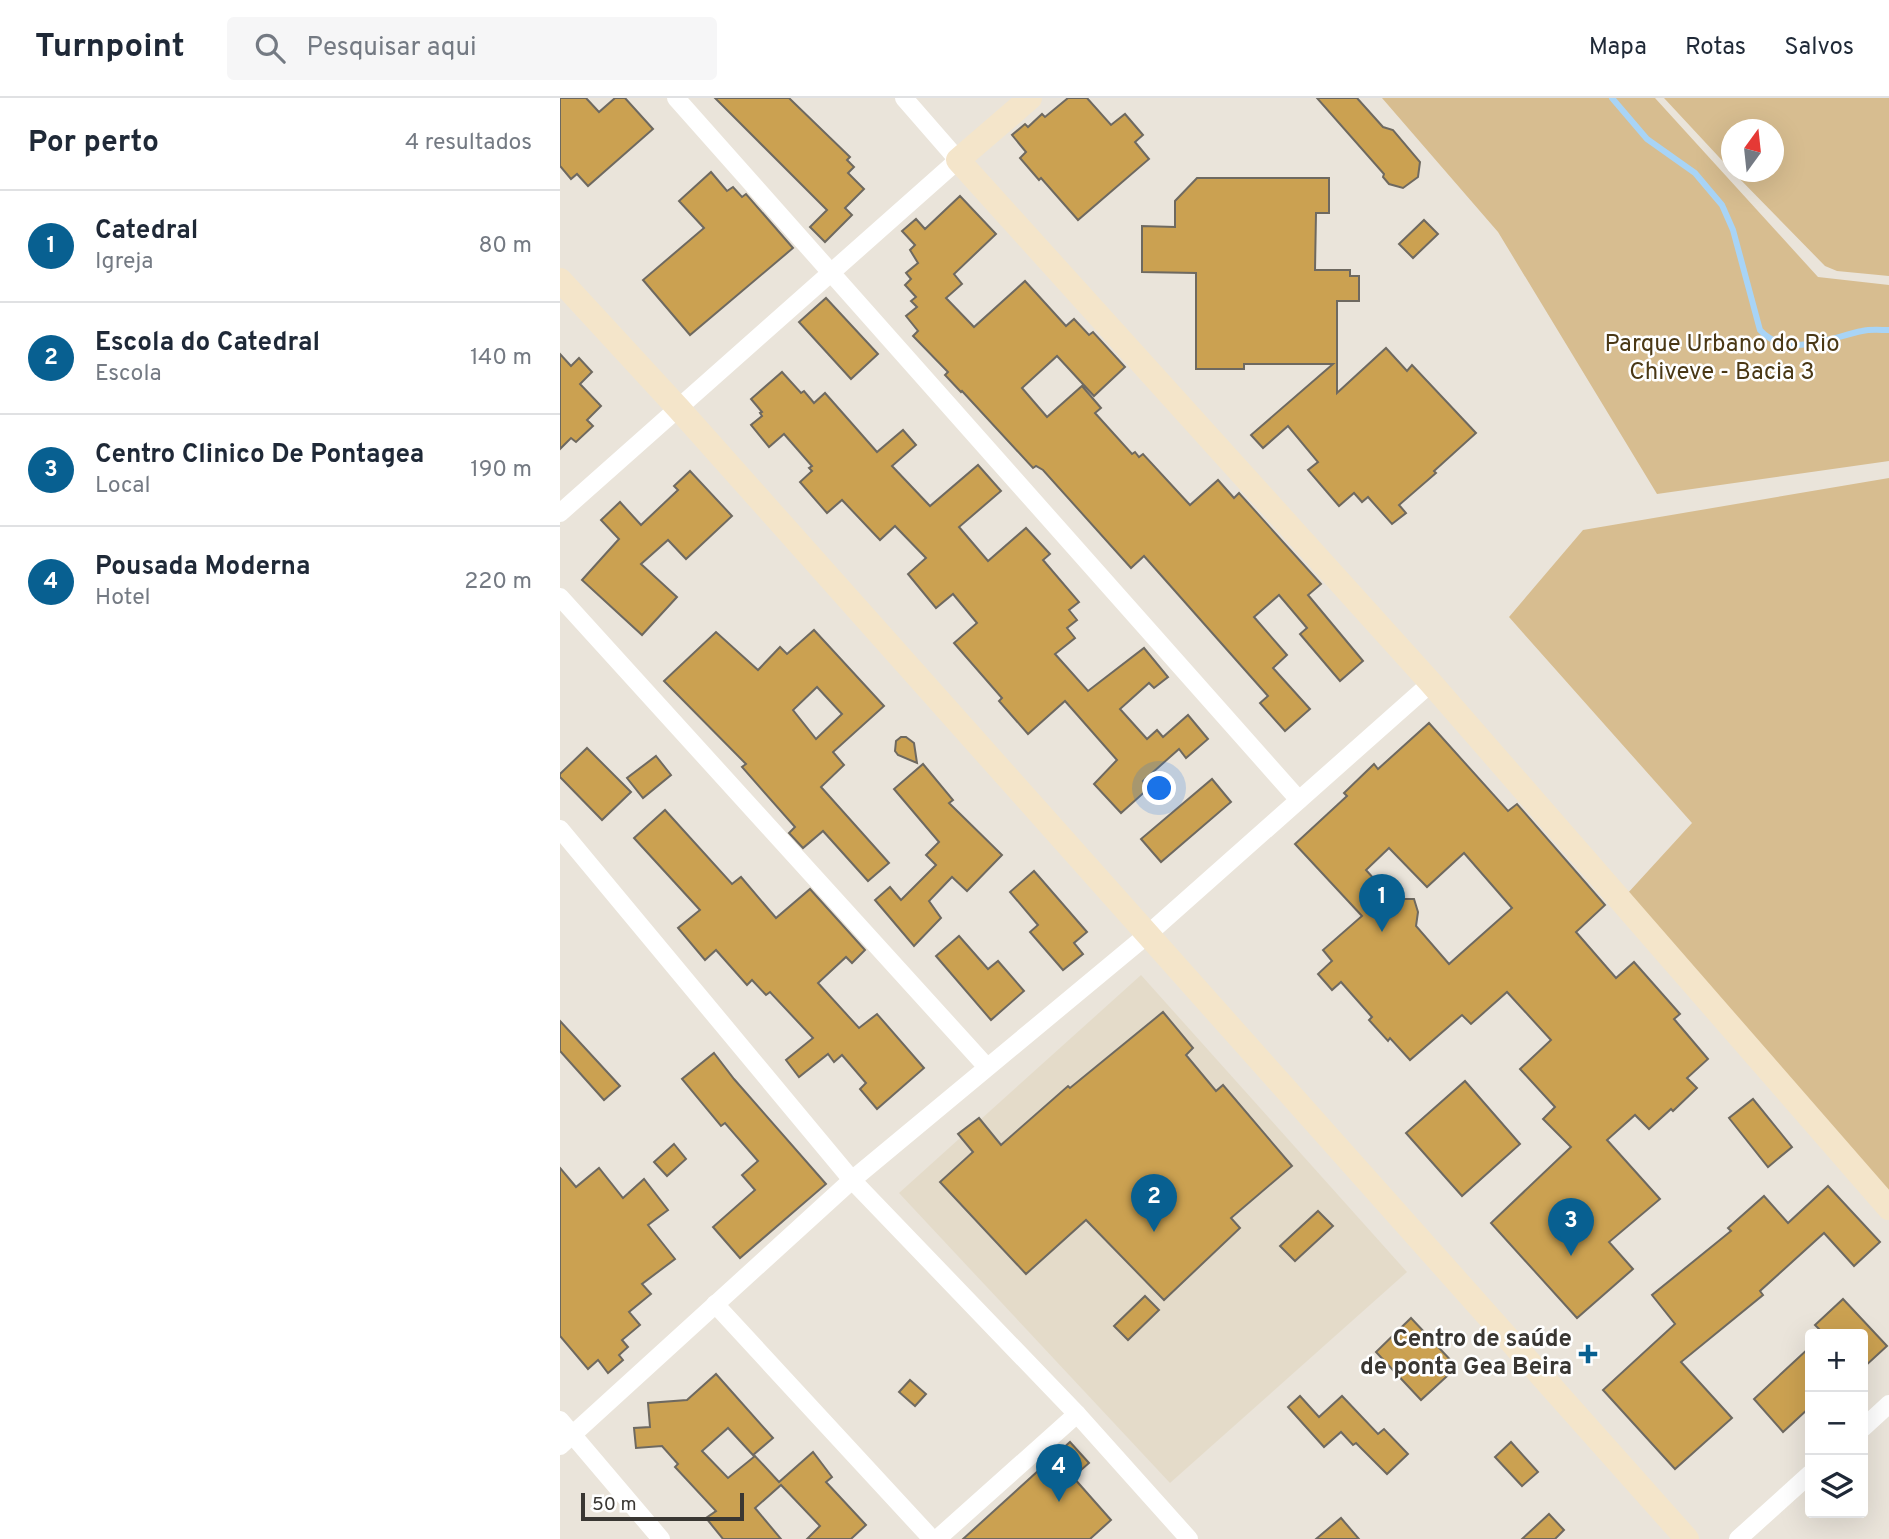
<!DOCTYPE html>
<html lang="pt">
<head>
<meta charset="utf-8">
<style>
	body { margin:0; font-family:Overpass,sans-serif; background:#f6f6f7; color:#1f2937 }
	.controls { position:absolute; right:21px; bottom:21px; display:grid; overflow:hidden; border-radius:7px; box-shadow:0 7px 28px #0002 }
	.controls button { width:63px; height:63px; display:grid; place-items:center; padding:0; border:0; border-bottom:2px solid #e0e1e3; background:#fff; color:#1f2937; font:35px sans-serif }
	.compass { position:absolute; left:1161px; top:21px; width:63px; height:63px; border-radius:50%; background:#fff; box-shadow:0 7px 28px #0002; rotate:15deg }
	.scale { position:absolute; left:21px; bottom:18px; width:163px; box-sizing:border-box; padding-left:7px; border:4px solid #3a3733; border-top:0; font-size:19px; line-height:24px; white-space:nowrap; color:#3a3733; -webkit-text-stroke:5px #fff; paint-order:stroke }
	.you { position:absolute; left:600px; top:691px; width:24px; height:24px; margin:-18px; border:5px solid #fff; border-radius:50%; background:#1a73e8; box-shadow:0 0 0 10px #1a73e833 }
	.badge { display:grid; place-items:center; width:46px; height:46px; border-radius:50%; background:#086091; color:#fff; font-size:23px; font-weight:700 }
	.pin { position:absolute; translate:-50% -58px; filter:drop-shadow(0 2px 4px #0008) }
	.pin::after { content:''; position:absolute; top:37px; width:24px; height:21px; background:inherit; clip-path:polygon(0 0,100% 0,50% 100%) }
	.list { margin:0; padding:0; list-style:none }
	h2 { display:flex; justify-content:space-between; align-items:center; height:91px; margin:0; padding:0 28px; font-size:30px }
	h2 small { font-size:23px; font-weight:400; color:#747a83 }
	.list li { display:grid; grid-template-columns:46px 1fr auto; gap:21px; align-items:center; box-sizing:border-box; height:112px; padding:0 28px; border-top:2px solid #e0e1e3 }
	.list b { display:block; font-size:26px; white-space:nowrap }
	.list p { margin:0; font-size:23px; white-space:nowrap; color:#747a83 }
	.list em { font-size:23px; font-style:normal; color:#747a83 }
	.icon { flex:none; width:38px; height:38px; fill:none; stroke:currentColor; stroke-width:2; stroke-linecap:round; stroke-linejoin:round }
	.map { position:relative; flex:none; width:1329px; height:1441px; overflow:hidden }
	header { display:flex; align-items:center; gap:42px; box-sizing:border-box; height:98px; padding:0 35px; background:#fff; border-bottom:2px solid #e0e1e3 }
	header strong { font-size:33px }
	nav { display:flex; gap:38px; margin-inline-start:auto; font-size:24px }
	.search { width:490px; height:63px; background:#f6f6f7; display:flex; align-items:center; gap:18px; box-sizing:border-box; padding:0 24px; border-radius:7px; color:#747a83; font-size:26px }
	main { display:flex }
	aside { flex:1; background:#fff }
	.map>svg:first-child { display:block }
	.built { fill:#e4dbc9 }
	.green { fill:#d7bd90 }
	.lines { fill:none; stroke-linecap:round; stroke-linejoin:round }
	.stream { stroke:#a8d4f6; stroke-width:6 }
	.building { fill:#cba151; stroke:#6e6960; stroke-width:2; fill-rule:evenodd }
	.street { stroke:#fff; stroke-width:18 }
	.secondary { stroke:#f4e5ca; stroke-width:24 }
	.poi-dot { fill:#086091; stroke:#fff; stroke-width:2.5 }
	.labels { text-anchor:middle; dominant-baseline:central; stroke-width:5; stroke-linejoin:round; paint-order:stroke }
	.park-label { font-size:24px; fill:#4a3815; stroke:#fff }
	.poi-label { font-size:24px; font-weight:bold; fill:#3a3733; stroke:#fff; text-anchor:end }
</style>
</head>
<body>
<header>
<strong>Turnpoint</strong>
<div class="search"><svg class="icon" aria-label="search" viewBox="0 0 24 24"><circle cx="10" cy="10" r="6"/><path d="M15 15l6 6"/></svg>Pesquisar aqui</div>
<nav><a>Mapa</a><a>Rotas</a><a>Salvos</a></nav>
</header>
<main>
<aside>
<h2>Por perto<small>4 resultados</small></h2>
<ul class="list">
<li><span class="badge">1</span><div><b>Catedral</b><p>Igreja</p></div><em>80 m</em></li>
<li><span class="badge">2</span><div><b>Escola do Catedral</b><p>Escola</p></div><em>140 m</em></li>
<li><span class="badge">3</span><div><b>Centro Clinico De Pontagea</b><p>Local</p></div><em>190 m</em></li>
<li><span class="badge">4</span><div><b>Pousada Moderna</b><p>Hotel</p></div><em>220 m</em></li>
</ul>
</aside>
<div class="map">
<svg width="1329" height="1441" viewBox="0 0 1329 1441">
	<rect width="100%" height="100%" fill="#eae4da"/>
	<!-- built -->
	<path class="built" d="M 581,877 L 847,1174 L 610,1385 L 339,1095 Z"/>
	<!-- green -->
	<g class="green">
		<path d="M 822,0 L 1095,0 L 1258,179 L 1329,187 L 1329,363 L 1097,396 L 938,134 Z"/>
		<path d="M 1104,0 L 1329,0 L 1329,178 L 1277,173 L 1265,168 L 1173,74 L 1213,74 L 1213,32 L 1171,32 L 1171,72 Z"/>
		<path d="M 1329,380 L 1329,1094 L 1067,796 L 1132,725 L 949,519 L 1023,432 Z"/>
	</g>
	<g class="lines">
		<!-- stream -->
		<path class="stream" d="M 1052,0 L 1087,41 L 1135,75 L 1162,107 L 1173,132 L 1200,232 C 1226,261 1269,240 1302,233 C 1310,231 1320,232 1329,232"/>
	</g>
	<!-- building -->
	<g class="building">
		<path d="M 0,0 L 26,0 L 39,14 L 55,0 L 65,0 L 93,31 L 28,88 L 17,76 L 11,81 L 0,68 Z"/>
		<path d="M 155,0 L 229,0 L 290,59 L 287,62 L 294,69 L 288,75 L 304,91 L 285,110 L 292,117 L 265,144 L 250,129 L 267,112 Z"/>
		<path d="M 508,0 L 527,0 L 551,27 L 565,16 L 583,37 L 575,44 L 589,61 L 518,122 L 481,80 L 479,82 L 460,60 L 466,54 L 452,37 L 465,26 L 468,29 L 482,16 L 485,19 Z"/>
		<path d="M 757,0 L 797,0 L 823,29 L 833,32 L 860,64 L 858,79 L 843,90 L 829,86 L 823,79 L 824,76 Z"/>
		<path d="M 151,74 L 167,93 L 173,89 L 182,99 L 186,96 L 233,150 L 130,237 L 83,182 L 144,130 L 119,103 Z"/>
		<path d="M 637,80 L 769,80 L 769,115 L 756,115 L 755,172 L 790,172 L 790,178 L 799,178 L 799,203 L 777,203 L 777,295 L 826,250 L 847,273 L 852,267 L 916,335 L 874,373 L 876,375 L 839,407 L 846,415 L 832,426 L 808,399 L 802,404 L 794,395 L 779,408 L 748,372 L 758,364 L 728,328 L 703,350 L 691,337 L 773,266 L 684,266 L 684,271 L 636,271 L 636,175 L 582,174 L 582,128 L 615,129 L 615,103 Z"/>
		<path d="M 400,98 L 436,136 L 394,176 L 402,186 L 386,200 L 414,229 L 465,183 L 506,228 L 514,221 L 529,237 L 533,234 L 565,269 L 534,298 L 497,258 L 462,290 L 487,319 L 522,288 L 541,310 L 535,315 L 572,356 L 575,354 L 579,359 L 583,356 L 630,407 L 658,382 L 674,400 L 679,395 L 761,486 L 748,497 L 803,563 L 780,583 L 740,536 L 747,530 L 719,497 L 694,519 L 727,557 L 713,570 L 750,611 L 725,633 L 700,605 L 708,598 L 584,458 L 571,470 L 483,372 L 476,368 L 473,370 L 402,293 L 401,294 L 385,277 L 388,274 L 353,238 L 358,233 L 346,218 L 357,209 L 351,203 L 356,199 L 345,187 L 351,181 L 346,175 L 358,165 L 350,152 L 355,147 L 342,133 L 356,121 L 365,131 Z"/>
		<path d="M 864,122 L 878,136 L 853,160 L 839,146 Z"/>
		<path d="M 266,200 L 318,256 L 291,281 L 239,224 Z"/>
		<path d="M 0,256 L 11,268 L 19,260 L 32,274 L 20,286 L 41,308 L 27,322 L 33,328 L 16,344 L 11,340 L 0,351 Z"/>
		<path d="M 222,274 L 241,295 L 244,293 L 254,305 L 265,295 L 317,354 L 343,332 L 356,347 L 332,368 L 370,408 L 418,367 L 441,393 L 399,429 L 428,463 L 466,430 L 490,456 L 483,462 L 519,504 L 509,512 L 517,522 L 507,530 L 515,540 L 495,556 L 528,593 L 584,550 L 608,579 L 594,590 L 589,585 L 560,611 L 587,641 L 597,632 L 603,639 L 628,617 L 648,641 L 626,660 L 619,651 L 583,683 L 589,690 L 561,715 L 534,686 L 557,662 L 505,603 L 468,636 L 439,603 L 442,600 L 394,545 L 417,525 L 393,496 L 376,510 L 348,476 L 366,460 L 335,428 L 320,442 L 282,402 L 267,415 L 240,384 L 252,373 L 249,370 L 252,368 L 224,336 L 209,349 L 191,327 L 202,318 L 200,315 L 202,314 L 191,301 Z"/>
		<path d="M 130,373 L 172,418 L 126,461 L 108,442 L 81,466 L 117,499 L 82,537 L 22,482 L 59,441 L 41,422 L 60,404 L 81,427 L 118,392 L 114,388 Z"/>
		<path d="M 254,532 L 324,608 L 273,654 L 284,667 L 261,689 L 329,765 L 308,783 L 263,733 L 243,750 L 229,735 L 235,729 L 182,669 L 186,666 L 104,583 L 156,534 L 198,572 L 220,549 L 227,556 ZM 257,589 L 282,616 L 256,641 L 233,612 Z"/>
		<path d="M 869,625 L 948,713 L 957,706 L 1045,807 L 1016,834 L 1056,880 L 1074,864 L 1120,916 L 1114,921 L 1148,961 L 1127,980 L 1137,990 L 1113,1013 L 1111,1011 L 1089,1031 L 1075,1017 L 1047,1042 L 1100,1101 L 1049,1144 L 1073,1171 L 1017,1220 L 931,1125 L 1011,1049 L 983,1021 L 995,1009 L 960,971 L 991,942 L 947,894 L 911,926 L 902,917 L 850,962 L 830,940 L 828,943 L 809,922 L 812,919 L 781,884 L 772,892 L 758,876 L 772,863 L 763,852 L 802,818 L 735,746 L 787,698 L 784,695 L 814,666 L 818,671 ZM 829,750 L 867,789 L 904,755 L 952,810 L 889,866 L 856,828 L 858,814 L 854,801 L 832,801 L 806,772 Z"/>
		<path d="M 341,639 L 346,639 L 354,645 L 357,665 L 338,657 L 335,653 L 336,643 Z"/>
		<path d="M 27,650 L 71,694 L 42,722 L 0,679 L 0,676 Z"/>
		<path d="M 96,658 L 111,677 L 83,700 L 67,680 Z"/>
		<path d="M 363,666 L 393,702 L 389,705 L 442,757 L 407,793 L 392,779 L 369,803 L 381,820 L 354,848 L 315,802 L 330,789 L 341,802 L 376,767 L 366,757 L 379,744 L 334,691 Z"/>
		<path d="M 652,681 L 671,704 L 601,764 L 581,741 Z"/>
		<path d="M 105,712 L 172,786 L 181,779 L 216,820 L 250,791 L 305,852 L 292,865 L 286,859 L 258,885 L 299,930 L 317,916 L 364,970 L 317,1011 L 300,991 L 306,985 L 282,957 L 274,964 L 268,956 L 239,979 L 226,962 L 253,940 L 210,894 L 206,897 L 192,882 L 187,887 L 156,852 L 145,862 L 118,830 L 140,812 L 74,740 Z"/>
		<path d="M 474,773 L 527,834 L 514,845 L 523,856 L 503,872 L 470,834 L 478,827 L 450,794 Z"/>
		<path d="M 399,838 L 428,871 L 438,863 L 464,893 L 431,922 L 376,858 Z"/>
		<path d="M 603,914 L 633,950 L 626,957 L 656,993 L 663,987 L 732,1068 L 671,1120 L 680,1130 L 604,1202 L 526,1122 L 466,1176 L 380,1084 L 413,1054 L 398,1036 L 419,1020 L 441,1047 L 508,988 L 510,990 Z"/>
		<path d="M 0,923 L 60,988 L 44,1002 L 0,953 Z"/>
		<path d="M 154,955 L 174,981 L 266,1086 L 180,1160 L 153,1129 L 195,1092 L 182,1077 L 198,1063 L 165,1025 L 161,1028 L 122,981 Z"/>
		<path d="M 905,983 L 960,1046 L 902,1098 L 846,1035 Z"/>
		<path d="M 1193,1001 L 1232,1049 L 1208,1069 L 1169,1020 Z"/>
		<path d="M 114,1046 L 126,1061 L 107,1078 L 94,1064 Z"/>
		<path d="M 0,1070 L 16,1089 L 39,1070 L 63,1100 L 84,1081 L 108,1112 L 88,1127 L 115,1161 L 82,1186 L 91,1196 L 69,1214 L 80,1227 L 62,1242 L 68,1249 L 59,1257 L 63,1262 L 48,1275 L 38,1262 L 28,1271 L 0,1238 Z"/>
		<path d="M 1268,1088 L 1320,1144 L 1294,1168 L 1264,1135 L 1200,1193 L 1203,1197 L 1121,1264 L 1172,1320 L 1115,1371 L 1043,1292 L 1115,1226 L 1092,1197 L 1171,1133 L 1168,1130 L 1204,1098 L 1228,1125 Z"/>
		<path d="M 758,1113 L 773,1128 L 735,1163 L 720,1148 Z"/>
		<path d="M 585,1198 L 599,1212 L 568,1242 L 554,1228 Z"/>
		<path d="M 1283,1201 L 1327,1248 L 1303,1270 L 1303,1236 L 1264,1236 L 1255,1227 Z"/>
		<path d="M 851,1220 L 897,1269 L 861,1302 L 816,1254 Z"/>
		<path d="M 1250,1249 L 1250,1309 L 1223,1334 L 1194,1301 Z"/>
		<path d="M 156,1276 L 213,1340 L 193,1357 L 168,1330 L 142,1353 L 168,1380 L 195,1358 L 219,1384 L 253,1354 L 272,1379 L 266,1384 L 306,1427 L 291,1441 L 247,1441 L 260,1428 L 221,1387 L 195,1410 L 221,1441 L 163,1441 L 146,1420 L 156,1413 L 115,1369 L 118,1366 L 102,1348 L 76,1350 L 74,1330 L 90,1329 L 88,1305 L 127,1302 Z"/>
		<path d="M 350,1282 L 366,1296 L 355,1308 L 339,1294 Z"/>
		<path d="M 740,1298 L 759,1319 L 782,1298 L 818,1336 L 824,1331 L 848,1356 L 827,1376 L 796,1345 L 793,1347 L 781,1334 L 764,1349 L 728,1309 Z"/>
		<path d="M 510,1344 L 529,1365 L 513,1379 L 551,1422 L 530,1441 L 403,1441 Z"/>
		<path d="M 951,1344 L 978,1374 L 962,1388 L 935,1359 Z"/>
		<path d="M 989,1416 L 1004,1432 L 995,1441 L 962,1441 Z"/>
		<path d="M 781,1420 L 799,1441 L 756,1441 Z"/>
	</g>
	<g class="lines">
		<!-- street -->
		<g class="street">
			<path d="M 116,0 L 739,702"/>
			<path d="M 0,415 L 398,62 L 344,0"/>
			<path d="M 0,499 L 426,968"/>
			<path d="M 0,731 L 292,1082 L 517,1316 L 629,1441"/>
			<path d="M 155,1206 L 372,1441"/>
			<path d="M 0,1322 L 101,1441"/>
			<path d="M 1303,1330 L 1329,1306"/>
			<path d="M 0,1348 L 292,1082 L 587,837 L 871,585"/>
			<path d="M 377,1441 L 517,1316"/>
			<path d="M 1178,1441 L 1250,1376"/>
		</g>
		<!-- secondary -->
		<g class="secondary">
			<path d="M 470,0 L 398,62 L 871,585 L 1329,1110"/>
			<path d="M 0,182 L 119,311 L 1127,1441"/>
		</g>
	</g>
	<!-- markers -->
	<path class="poi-dot" d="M1024.5 1245.5h7v7h7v7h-7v7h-7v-7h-7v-7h7z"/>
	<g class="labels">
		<!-- park labels -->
		<g class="park-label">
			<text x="1162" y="247">Parque Urbano do Rio<tspan x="1162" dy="28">Chiveve - Bacia 3</tspan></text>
		</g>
		<!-- poi labels -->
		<g class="poi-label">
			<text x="1012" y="1242">Centro de saúde<tspan x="1012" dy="28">de ponta Gea Beira</tspan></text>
		</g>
	</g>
</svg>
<div class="controls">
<button>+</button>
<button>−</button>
<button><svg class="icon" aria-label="layers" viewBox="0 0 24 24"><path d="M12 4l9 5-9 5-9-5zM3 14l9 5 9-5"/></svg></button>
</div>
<svg class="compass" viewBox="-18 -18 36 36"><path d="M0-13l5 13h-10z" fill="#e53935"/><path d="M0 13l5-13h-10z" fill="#747a83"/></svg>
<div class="scale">50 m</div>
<div class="you"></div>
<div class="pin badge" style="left:822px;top:834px">1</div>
<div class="pin badge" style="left:594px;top:1134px">2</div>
<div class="pin badge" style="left:1011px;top:1158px">3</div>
<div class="pin badge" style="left:499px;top:1404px">4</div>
</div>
</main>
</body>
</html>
